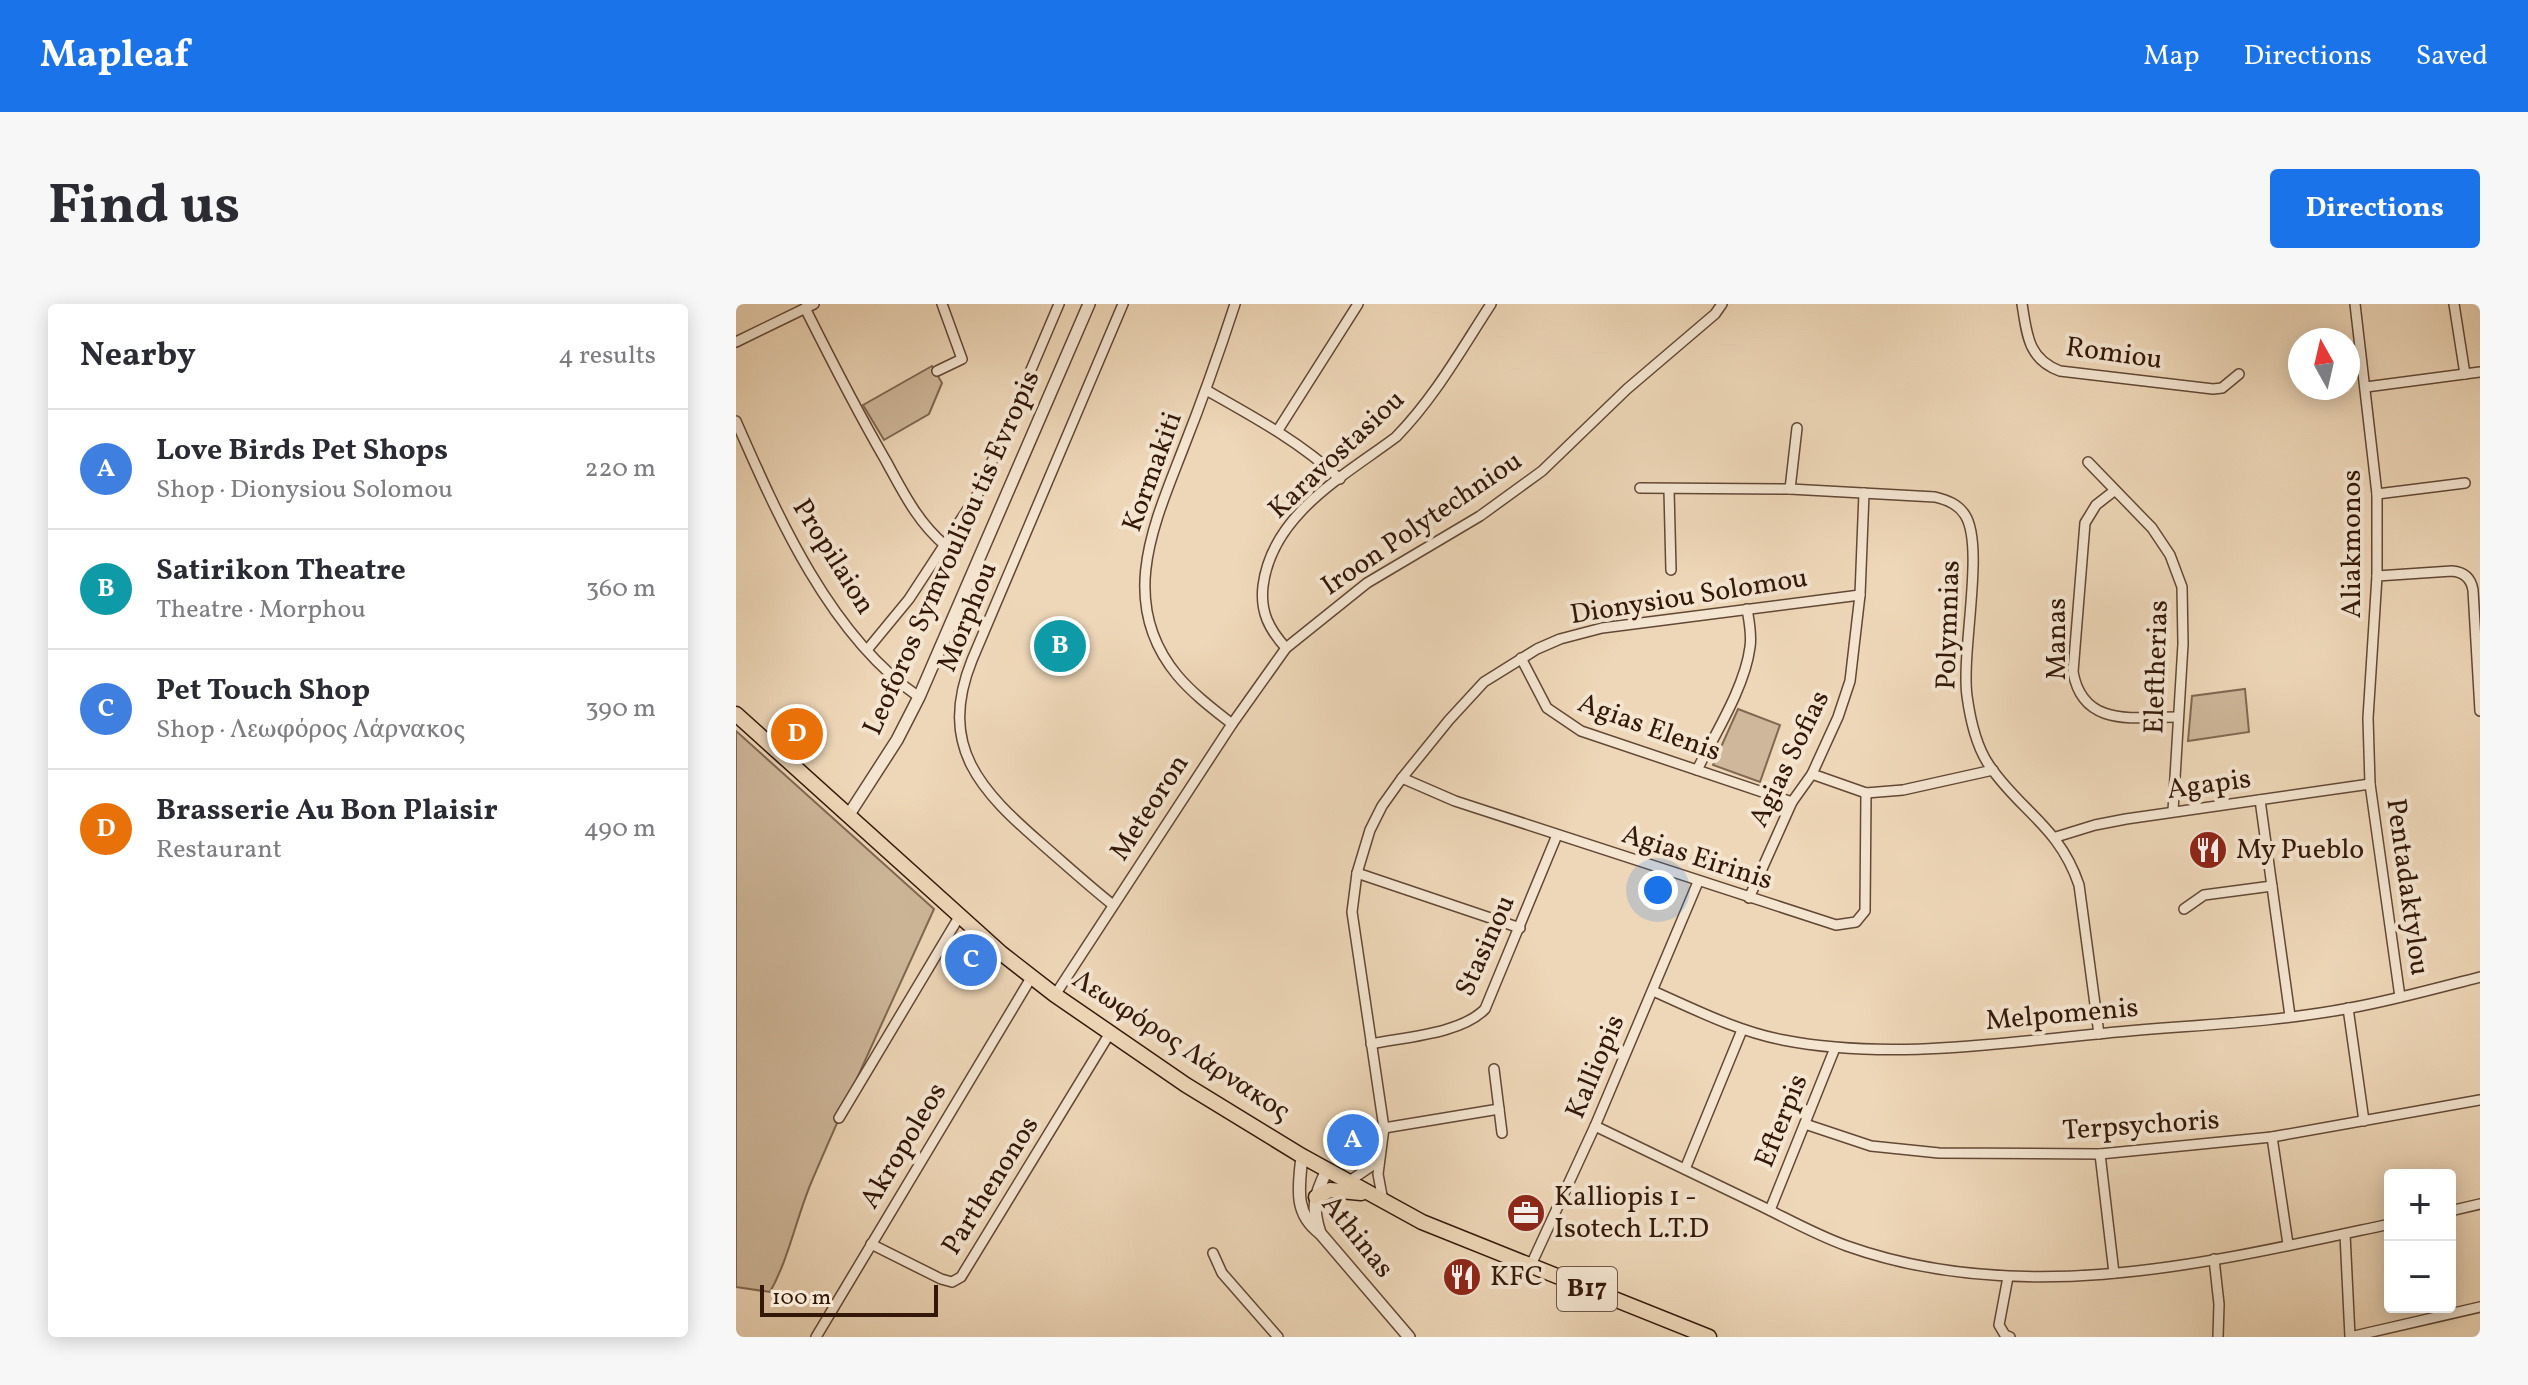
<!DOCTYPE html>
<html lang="en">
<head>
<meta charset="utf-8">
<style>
	body { margin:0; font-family:Vollkorn,serif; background:#f7f7f7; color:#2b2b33 }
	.controls { position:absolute; right:24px; bottom:24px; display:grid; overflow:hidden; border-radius:8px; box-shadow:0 4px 20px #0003 }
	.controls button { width:72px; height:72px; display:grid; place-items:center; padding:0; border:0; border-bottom:2px solid #e1e1e2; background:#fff; color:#2b2b33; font:40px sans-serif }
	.compass { position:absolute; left:1552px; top:24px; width:72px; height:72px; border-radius:50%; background:#fff; box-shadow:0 4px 20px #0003; rotate:352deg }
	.scale { position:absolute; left:24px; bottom:20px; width:178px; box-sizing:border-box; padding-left:8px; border:4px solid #331809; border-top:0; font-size:22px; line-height:28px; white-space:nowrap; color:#331809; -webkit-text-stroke:6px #f4e5d1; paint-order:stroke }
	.you { position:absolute; left:922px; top:586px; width:28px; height:28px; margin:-20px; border:6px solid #fff; border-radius:50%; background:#1a73e8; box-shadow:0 0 0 12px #1a73e833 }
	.badge { display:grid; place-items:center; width:52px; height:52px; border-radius:50%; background:#1a73e8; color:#fff; font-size:26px; font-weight:700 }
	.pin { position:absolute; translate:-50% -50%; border:4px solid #fff; box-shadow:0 2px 8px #0006 }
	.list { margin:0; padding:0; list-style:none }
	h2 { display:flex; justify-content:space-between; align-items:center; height:104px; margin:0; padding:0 32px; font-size:34px }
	h2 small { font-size:26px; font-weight:400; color:#7c7c81 }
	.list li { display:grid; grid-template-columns:52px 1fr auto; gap:24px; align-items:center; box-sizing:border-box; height:120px; padding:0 32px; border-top:2px solid #e1e1e2 }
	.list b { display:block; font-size:30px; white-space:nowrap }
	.list p { margin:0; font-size:26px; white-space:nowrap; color:#7c7c81 }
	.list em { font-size:26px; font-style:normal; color:#7c7c81 }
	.map { position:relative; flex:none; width:1744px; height:1033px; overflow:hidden; border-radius:8px }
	header { display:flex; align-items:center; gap:48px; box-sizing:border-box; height:112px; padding:0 40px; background:#1a73e8; color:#fff }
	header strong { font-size:38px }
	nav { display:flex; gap:44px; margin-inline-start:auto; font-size:28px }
	.intro { display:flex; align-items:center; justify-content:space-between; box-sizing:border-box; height:192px; padding:0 48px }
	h1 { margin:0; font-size:56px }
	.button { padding:20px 36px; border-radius:8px; background:#1a73e8; color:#fff; font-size:28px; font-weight:700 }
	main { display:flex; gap:48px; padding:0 48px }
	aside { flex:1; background:#fff; border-radius:8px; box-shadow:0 4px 20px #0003 }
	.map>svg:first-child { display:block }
	.green { fill:#ceb79a; stroke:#806852; stroke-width:2 }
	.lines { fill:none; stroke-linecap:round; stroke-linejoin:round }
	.minor-casing { stroke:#624835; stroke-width:12 }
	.tertiary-casing { stroke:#624835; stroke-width:14 }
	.primary-casing { stroke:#331809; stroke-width:17 }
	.minor { stroke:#f4e5d1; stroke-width:9 }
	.tertiary { stroke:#f4e5d1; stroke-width:11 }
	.primary { stroke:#eed7b8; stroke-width:14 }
	.labels { text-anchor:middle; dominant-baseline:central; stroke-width:8; stroke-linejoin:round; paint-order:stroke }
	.shield { fill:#f4e5d1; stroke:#6d5645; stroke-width:2 }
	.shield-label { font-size:26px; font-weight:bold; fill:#331809 }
	.street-label { font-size:28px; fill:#331809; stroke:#f4e5d1 }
	.poi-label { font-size:28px; fill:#331809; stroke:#f4e5d1; text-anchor:start }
</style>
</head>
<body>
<header>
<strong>Mapleaf</strong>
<nav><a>Map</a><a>Directions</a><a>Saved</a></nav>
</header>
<div class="intro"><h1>Find us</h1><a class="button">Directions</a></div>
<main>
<aside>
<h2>Nearby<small>4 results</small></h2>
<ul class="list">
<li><span class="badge" style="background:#3f7fe0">A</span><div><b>Love Birds Pet Shops</b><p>Shop · Dionysiou Solomou</p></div><em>220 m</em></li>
<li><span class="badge" style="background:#0f9aa8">B</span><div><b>Satirikon Theatre</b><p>Theatre · Morphou</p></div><em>360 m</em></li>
<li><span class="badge" style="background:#3f7fe0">C</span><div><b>Pet Touch Shop</b><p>Shop · Λεωφόρος Λάρνακος</p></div><em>390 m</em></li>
<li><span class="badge" style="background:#e8710a">D</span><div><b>Brasserie Au Bon Plaisir</b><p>Restaurant</p></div><em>490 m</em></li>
</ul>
</aside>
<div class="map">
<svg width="1744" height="1033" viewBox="0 0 1744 1033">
	<rect width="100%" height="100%" fill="#eed7b8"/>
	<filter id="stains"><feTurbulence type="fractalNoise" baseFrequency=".0025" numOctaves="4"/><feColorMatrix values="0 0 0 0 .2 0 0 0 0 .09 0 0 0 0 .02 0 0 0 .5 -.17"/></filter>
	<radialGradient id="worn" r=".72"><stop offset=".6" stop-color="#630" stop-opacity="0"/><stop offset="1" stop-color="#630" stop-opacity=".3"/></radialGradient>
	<!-- green -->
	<g class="green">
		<path d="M 196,62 L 206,79 L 193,110 L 148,136 L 127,101 Z"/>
		<path d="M 1509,385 L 1513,428 L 1452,437 L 1456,392 Z"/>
		<path d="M 1002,405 L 1044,421 L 1024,478 L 977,461 Z"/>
		<path d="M 0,427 L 198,605 C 157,696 114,787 75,879 C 60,915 53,954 34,988 L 0,983 Z"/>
	</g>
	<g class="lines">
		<!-- minor casing -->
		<g class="minor-casing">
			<g id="minor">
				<path d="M 1286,0 C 1291,31 1292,55 1324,67 L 1477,85 L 1486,84 L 1503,70"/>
				<path d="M 1619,0 L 1641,190 L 1641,272 L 1632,414 L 1634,480 L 1664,693"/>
				<path d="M 1718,0 L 1729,70"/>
				<path d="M 69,4 C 95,56 121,107 150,157 C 167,188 182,219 210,242"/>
				<path d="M 0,38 L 78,0"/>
				<path d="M 201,67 L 226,55 L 206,0"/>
				<path d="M 1630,83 L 1744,68"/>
				<path d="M 470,86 C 518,113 564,138 604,175"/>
				<path d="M 0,117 C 42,213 94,332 183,393"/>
				<path d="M 542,126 L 622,0"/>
				<path d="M 1352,158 L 1416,224 L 1434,251 L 1446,283 L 1447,340 L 1437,507"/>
				<path d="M 904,184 L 1054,185 L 1199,193 C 1211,196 1222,200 1229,211 C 1249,242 1225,347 1231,392 C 1234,414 1240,442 1253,461 C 1284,507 1323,522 1343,581 L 1363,730"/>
				<path d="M 1054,185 L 1061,124"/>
				<path d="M 933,186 L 935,266"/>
				<path d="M 1378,187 L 1360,201 L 1349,219 L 1337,368 C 1347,424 1398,413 1441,413"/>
				<path d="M 1641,190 L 1729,179"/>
				<path d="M 1641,272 L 1716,267 C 1728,268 1735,274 1737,286 L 1744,407"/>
				<path d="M 550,344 C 533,325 524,308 527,282 C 536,210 608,172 660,133 C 699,93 725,46 755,0"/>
				<path d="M 131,346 L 173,295 L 243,188 L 323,0"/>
				<path d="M 785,354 L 811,404 L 845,427 L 1056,498"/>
				<path d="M 496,420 C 477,405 457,390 441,371 C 381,298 418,220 447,145 C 466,97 483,49 499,0"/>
				<path d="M 961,466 C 979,430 1009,383 1014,343 C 1016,330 1013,317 1011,305"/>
				<path d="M 1076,470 L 1130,489 L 1167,486 L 1257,466"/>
				<path d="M 666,474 L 719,497 L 1100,621 L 1120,618 L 1129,607 L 1130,489"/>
				<path d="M 1524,496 L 1554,712"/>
				<path d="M 1320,533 L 1359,521 L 1390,515 L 1634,480"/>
				<path d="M 621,569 L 784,624"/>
				<path d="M 1013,594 L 1056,498 L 1076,470 L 1102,413 L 1114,377 L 1124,291 L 1128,189"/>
				<path d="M 377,601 C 353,582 330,561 307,541 C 245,487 201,443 236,356 L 387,0"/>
				<path d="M 1448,605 L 1468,591 L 1536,582"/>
				<path d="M 917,687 C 960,706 1001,727 1047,736 C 1150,756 1257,740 1361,730 C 1445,721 1531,720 1614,704 C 1658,696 1701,684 1744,673"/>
				<path d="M 319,691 L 496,420 L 550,344 L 631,279 L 744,212 L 806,167 L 891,85 L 979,10 L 986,0"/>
				<path d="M 1612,704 L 1628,817"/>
				<path d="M 635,740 C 668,733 725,730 749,705 L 821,531"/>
				<path d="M 758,765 L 766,829"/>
				<path d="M 103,814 L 223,613"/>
				<path d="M 1069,820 L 1135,842 L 1203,849 L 1364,850 L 1536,833 L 1744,796"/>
				<path d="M 859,822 C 914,848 968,875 1023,901 C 1052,915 1080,931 1111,942 C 1288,1005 1477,958 1654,920"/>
				<path d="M 648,824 L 763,805"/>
				<path d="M 1536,833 L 1552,940"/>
				<path d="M 1364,850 L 1378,969"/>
				<path d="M 949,865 L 1006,726"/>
				<path d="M 612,878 L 643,857"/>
				<path d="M 647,897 L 642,870 L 648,824 L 616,608 L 621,569 L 634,526 L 646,502 L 666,474 L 713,416 L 748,378 L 801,345 L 824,335 L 866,324 L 1124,291"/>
				<path d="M 1034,906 L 1099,744"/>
				<path d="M 1714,907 L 1744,900"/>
				<path d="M 1609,930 L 1614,1033 L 1744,1003"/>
				<path d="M 135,940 L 205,975 L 216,978 L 225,973 L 374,729"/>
				<path d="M 477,949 L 486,969 L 542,1033"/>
				<path d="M 1478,955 L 1483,1000 L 1482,1033"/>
				<path d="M 794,963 L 859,822 L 962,578"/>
				<path d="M 1272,973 L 1263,1021 L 1269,1031 L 1274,1033"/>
				<path d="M 80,1033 L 295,674"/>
			</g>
		</g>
		<!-- tertiary casing -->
		<g class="tertiary-casing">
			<g id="tertiary">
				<path d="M 112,512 L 161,436 L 183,393 L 353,0"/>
				<path d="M 566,852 C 563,882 557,909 584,929 L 673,1033"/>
				<path d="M 584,929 C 575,902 579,891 591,866"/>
			</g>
		</g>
		<!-- primary casing -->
		<g class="primary-casing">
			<g id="primary">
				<path d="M 0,410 L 265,649 L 319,691 L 450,781 L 566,852 L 686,918 L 973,1033"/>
				<path d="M 580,893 L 594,886 L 625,889"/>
			</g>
		</g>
		<!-- minor -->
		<use href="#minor" class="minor"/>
		<!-- tertiary -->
		<use href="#tertiary" class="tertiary"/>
		<!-- primary -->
		<use href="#primary" class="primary"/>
	</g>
	<!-- icons -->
	<defs>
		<g id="restaurant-disc" transform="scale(2)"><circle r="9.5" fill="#8f2418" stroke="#f4e5d1"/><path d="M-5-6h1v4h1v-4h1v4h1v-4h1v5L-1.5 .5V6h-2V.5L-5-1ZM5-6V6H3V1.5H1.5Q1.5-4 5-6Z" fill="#fff"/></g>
		<g id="office-disc" transform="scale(2)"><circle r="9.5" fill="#8f2418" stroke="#f4e5d1"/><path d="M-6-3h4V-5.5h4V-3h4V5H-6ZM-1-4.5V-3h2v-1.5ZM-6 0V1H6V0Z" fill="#fff"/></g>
	</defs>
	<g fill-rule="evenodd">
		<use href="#restaurant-disc" x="1472" y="546"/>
		<use href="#office-disc" x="790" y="909"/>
		<use href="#restaurant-disc" x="726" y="973"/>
	</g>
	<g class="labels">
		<!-- shield labels -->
		<rect class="shield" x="821" y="963" width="60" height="44" rx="6"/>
		<g class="shield-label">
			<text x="851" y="985">B17</text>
		</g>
		<!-- street labels -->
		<g class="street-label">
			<text transform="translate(1378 50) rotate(8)">Romiou</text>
			<text transform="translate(601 151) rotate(-43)">Karavostasiou</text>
			<text transform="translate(417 168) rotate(-70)">Kormakiti</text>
			<text transform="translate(686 220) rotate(-34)">Iroon Polytechniou</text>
			<text transform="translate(1616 240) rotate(-90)">Aliakmonos</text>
			<text transform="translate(216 249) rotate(-66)">Leoforos Symvouliou tis Evropis</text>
			<text transform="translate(97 253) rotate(58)">Propilaion</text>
			<text transform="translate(953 293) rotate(-9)">Dionysiou Solomou</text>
			<text transform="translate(232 313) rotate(-68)">Morphou</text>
			<text transform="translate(1213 321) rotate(-88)">Polymnias</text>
			<text transform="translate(1321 335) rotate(-90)">Manas</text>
			<text transform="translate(1421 363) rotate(-88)">Eleftherias</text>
			<text transform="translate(913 424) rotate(20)">Agias Elenis</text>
			<text transform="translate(1054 455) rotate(-64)">Agias Sofias</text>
			<text transform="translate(1473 481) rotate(-8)">Agapis</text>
			<text transform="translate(414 504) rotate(-57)">Meteoron</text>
			<text transform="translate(961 554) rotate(18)">Agias Eirinis</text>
			<text transform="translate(1671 583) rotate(82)">Pentadaktylou</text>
			<text transform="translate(750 642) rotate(-66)">Stasinou</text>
			<text transform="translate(1326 711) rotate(-5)">Melpomenis</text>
			<text transform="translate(445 742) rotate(33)">Λεωφόρος Λάρνακος</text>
			<text transform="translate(860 763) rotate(-67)">Kalliopis</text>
			<text transform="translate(1046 817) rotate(-68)">Efterpis</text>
			<text transform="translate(1405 822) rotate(-4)">Terpsychoris</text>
			<text transform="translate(168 842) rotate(-59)">Akropoleos</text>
			<text transform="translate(255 882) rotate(-58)">Parthenonos</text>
			<text transform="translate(621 933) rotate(51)">Athinas</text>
		</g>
		<!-- poi labels -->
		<g class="poi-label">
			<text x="1500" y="546">My Pueblo</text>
			<text x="818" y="893">Kalliopis 1 -<tspan x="818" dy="32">Isotech L.T.D</tspan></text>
			<text x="754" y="973">KFC</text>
		</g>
	</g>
	<rect width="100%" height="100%" filter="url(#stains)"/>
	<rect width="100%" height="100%" fill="url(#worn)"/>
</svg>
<div class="controls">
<button>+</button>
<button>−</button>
</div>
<svg class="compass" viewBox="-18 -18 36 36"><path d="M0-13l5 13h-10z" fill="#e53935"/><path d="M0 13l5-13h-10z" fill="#7c7c81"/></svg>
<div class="scale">100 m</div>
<div class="you"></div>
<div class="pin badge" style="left:617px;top:836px;background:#3f7fe0">A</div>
<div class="pin badge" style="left:324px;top:342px;background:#0f9aa8">B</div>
<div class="pin badge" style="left:235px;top:656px;background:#3f7fe0">C</div>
<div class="pin badge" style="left:61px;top:430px;background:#e8710a">D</div>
</div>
</main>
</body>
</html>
